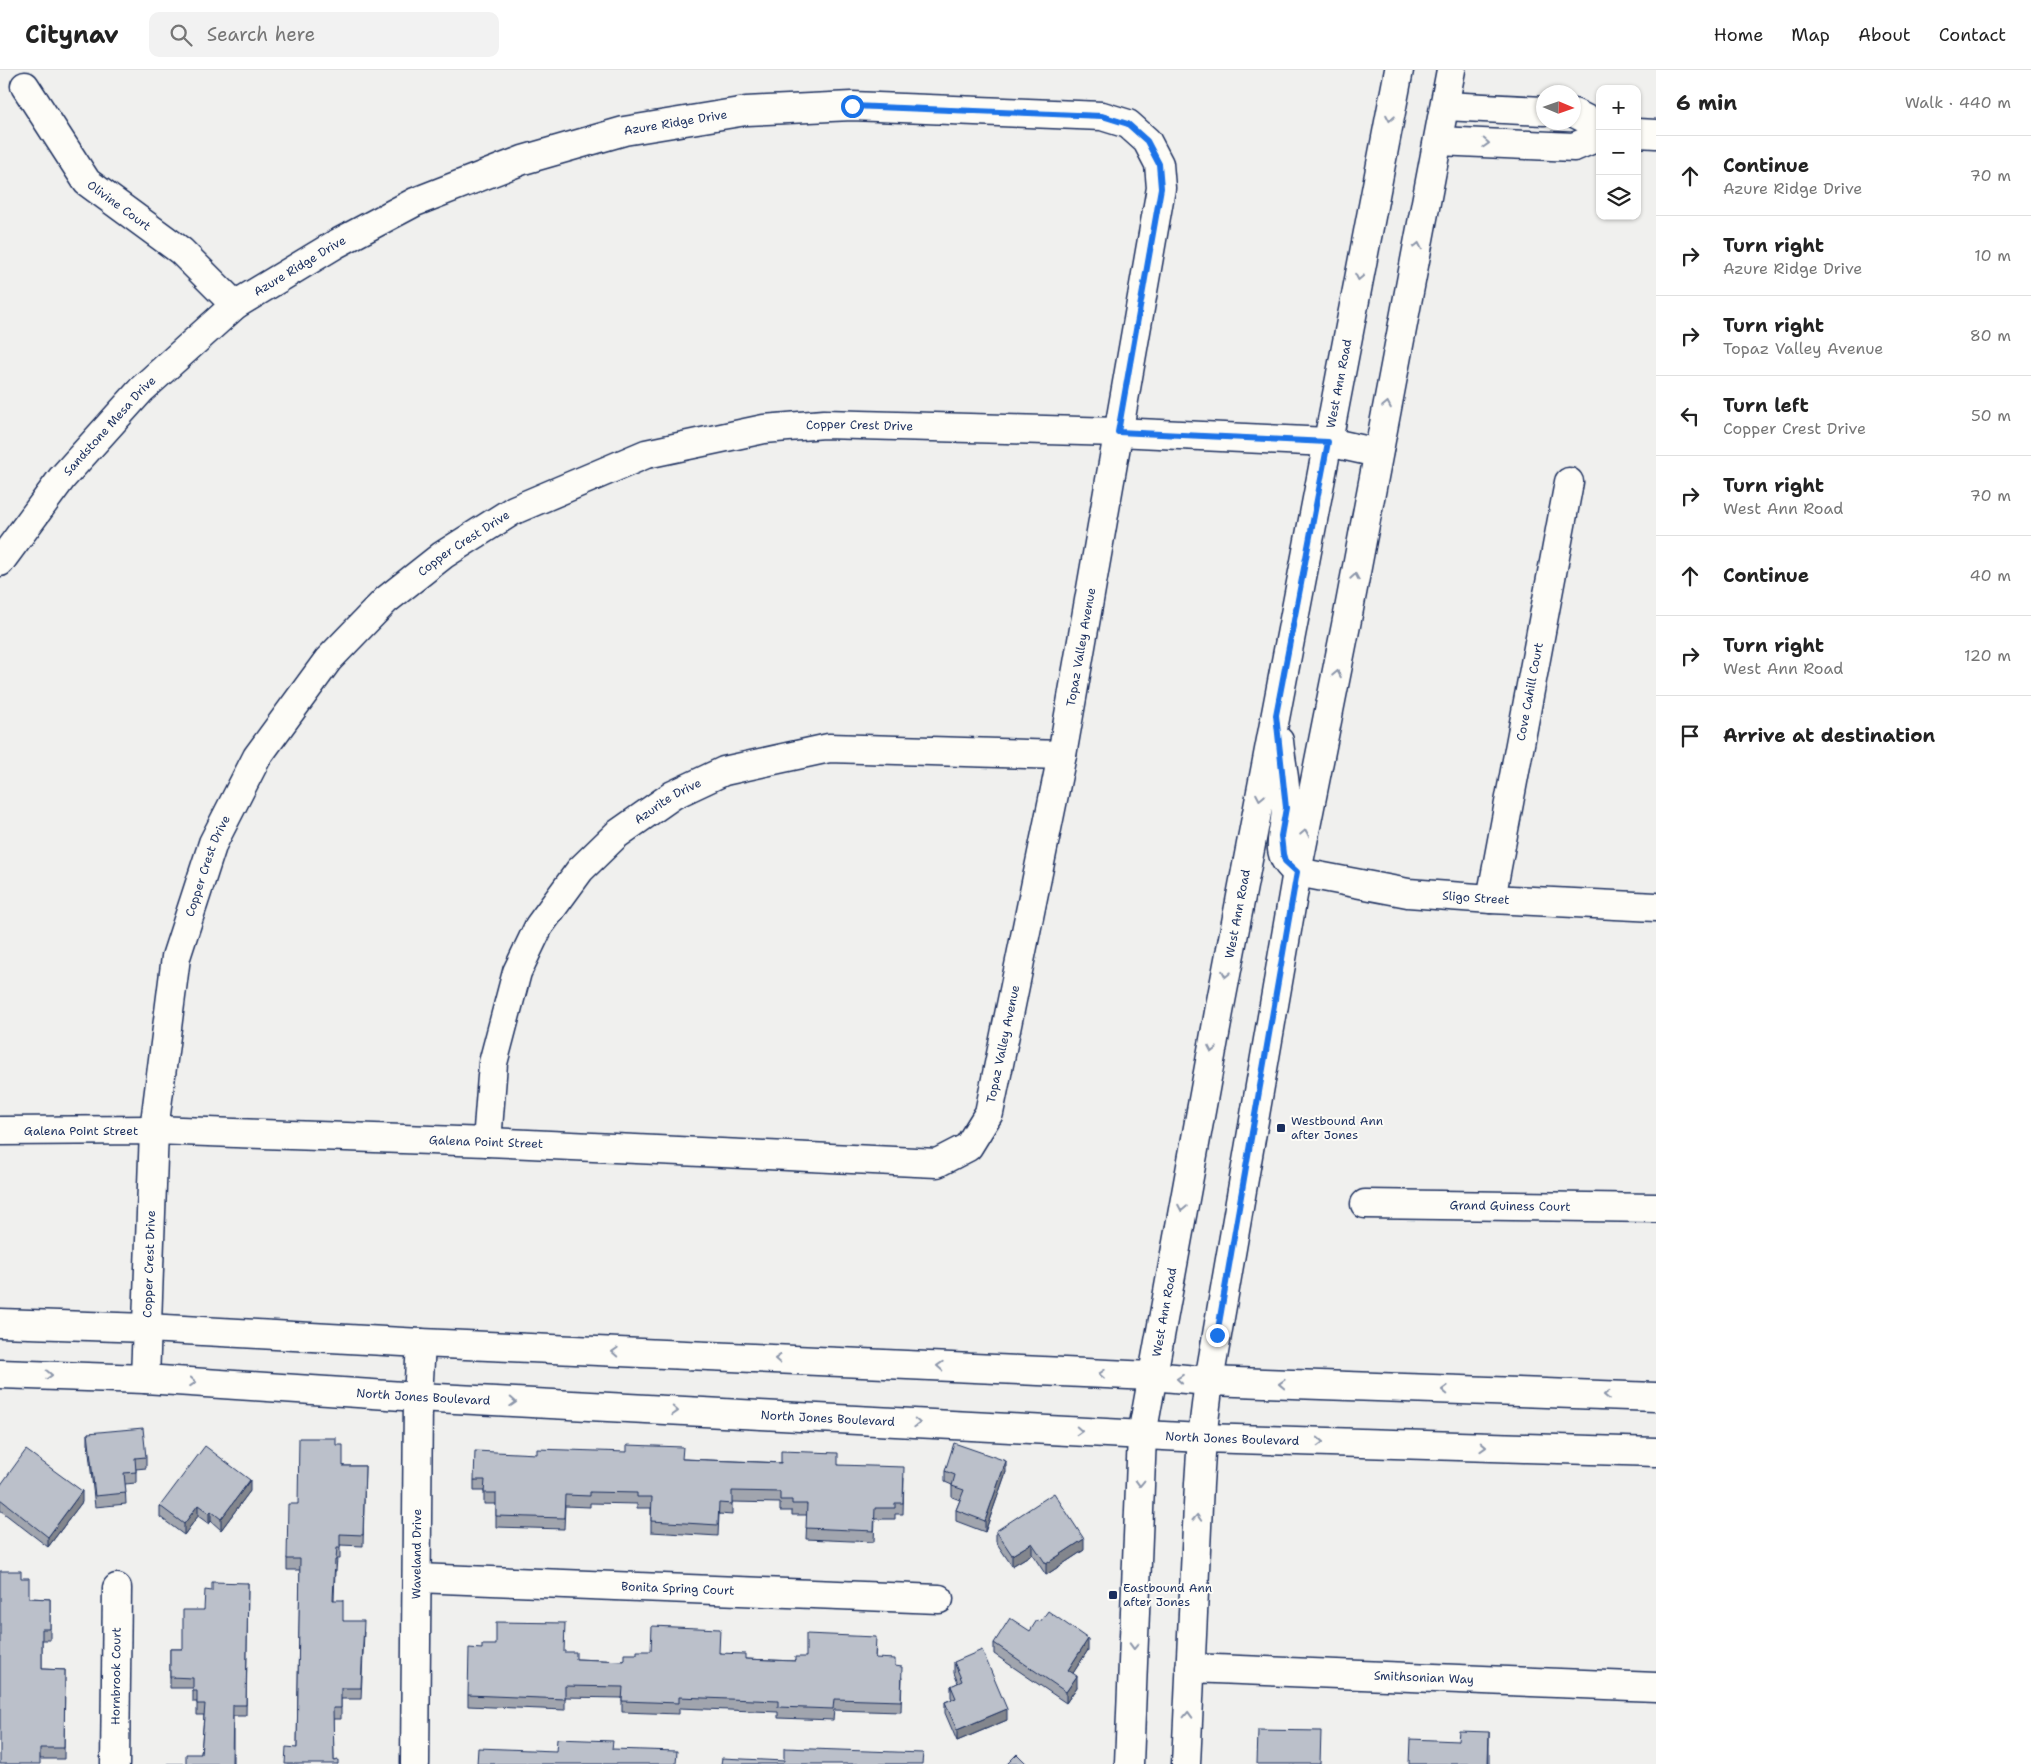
<!DOCTYPE html>
<html lang="en">
<head>
<meta charset="utf-8">
<style>
	body { margin:0; font-family:"Shantell Sans",sans-serif; background:#f2f2f2; color:#222 }
	.controls { position:absolute; right:15px; top:15px; display:grid; overflow:hidden; border-radius:10px; box-shadow:0 1px 4px #0004 }
	.controls button { width:45px; height:45px; display:grid; place-items:center; padding:0; border:0; border-bottom:1px solid #e0e0e0; background:#fff; color:#222; font:25px sans-serif }
	.compass { position:absolute; left:1536px; top:15px; width:45px; height:45px; border-radius:50%; background:#fff; box-shadow:0 1px 4px #0004; rotate:92deg }
	.stop { position:absolute; width:15px; height:15px; margin:-11px; border:4px solid #1a73e8; border-radius:50%; background:#fff }
	.stop.end { background:#1a73e8; border-color:#fff; box-shadow:0 1px 5px #0008 }
	.list { margin:0; padding:0; list-style:none }
	h2 { display:flex; justify-content:space-between; align-items:center; height:65px; margin:0; padding:0 20px; font-size:21px }
	h2 small { font-size:16px; font-weight:400; color:#767676 }
	.list li { display:grid; grid-template-columns:32px 1fr auto; gap:15px; align-items:center; box-sizing:border-box; height:80px; padding:0 20px; border-top:1px solid #e0e0e0 }
	.list b { display:block; font-size:19px; white-space:nowrap }
	.list p { margin:0; font-size:16px; white-space:nowrap; color:#767676 }
	.list em { font-size:16px; font-style:normal; color:#767676 }
	.icon { flex:none; width:28px; height:28px; fill:none; stroke:currentColor; stroke-width:2; stroke-linecap:round; stroke-linejoin:round }
	.map { position:relative; flex:none; width:1656px; height:1694px; overflow:hidden }
	header { display:flex; align-items:center; gap:30px; box-sizing:border-box; height:70px; padding:0 25px; background:#fff; border-bottom:1px solid #e0e0e0 }
	header strong { font-size:24px }
	nav { display:flex; gap:28px; margin-inline-start:auto; font-size:18px }
	.search { width:350px; height:45px; background:#f2f2f2; display:flex; align-items:center; gap:12px; box-sizing:border-box; padding:0 18px; border-radius:10px; color:#767676; font-size:19px }
	main { display:flex }
	aside { flex:1; background:#fff }
	.map>svg:first-child { display:block }
	.lines { fill:none; stroke-linecap:round; stroke-linejoin:round }
	.minor-casing { stroke:#1b2f5e; stroke-width:31 }
	.major-casing { stroke:#1b2f5e; stroke-width:31 }
	.minor { stroke:#fdfcf7; stroke-width:28 }
	.major { stroke:#fdfcf7; stroke-width:28 }
	.wall { fill:#a1a5ae; stroke:#1b2f5e }
	.shaded-wall { fill:#83868d; stroke:#1b2f5e }
	.building { fill:#bbc0ca; stroke:#1b2f5e }
	.oneway { stroke:#8c96aa }
	.route { stroke:#1a73e8; stroke-width:6 }
	.poi-dot { fill:#1b2f5e; stroke:#fdfcf7; stroke-width:2 }
	.labels { text-anchor:middle; dominant-baseline:central; stroke-width:4; stroke-linejoin:round; paint-order:stroke }
	.street-label { font-size:12px; fill:#1b2f5e; stroke:#fdfcf7 }
	.poi-label { font-size:12px; fill:#1b2f5e; stroke:#fdfcf7; text-anchor:start }
</style>
</head>
<body>
<header>
<strong>Citynav</strong>
<div class="search"><svg class="icon" aria-label="search" viewBox="0 0 24 24"><circle cx="10" cy="10" r="6"/><path d="M15 15l6 6"/></svg>Search here</div>
<nav><a>Home</a><a>Map</a><a>About</a><a>Contact</a></nav>
</header>
<main>
<div class="map">
<svg width="1656" height="1694" viewBox="0 0 1656 1694">
	<rect width="100%" height="100%" fill="#f0f0ee"/>
	<filter id="ink" filterUnits="userSpaceOnUse"><feTurbulence type="fractalNoise" baseFrequency=".02" numOctaves="2"/><feDisplacementMap in="SourceGraphic" scale="10" xChannelSelector="R" yChannelSelector="G"/><feConvolveMatrix kernelMatrix="1 2 1 2 8 2 1 2 1" color-interpolation-filters="sRGB"/></filter>
	<g filter="url(#ink)">
		<g class="lines">
			<!-- minor casing -->
			<g class="minor-casing">
				<g id="minor">
					<path id="s1" d="M 25,16 L 87,112 L 181,181 L 235,235"/>
					<path d="M 1445,36 L 1544,41"/>
					<path d="M 1574,43 L 1600,56"/>
					<path d="M 1637,63 L 1656,64"/>
					<path d="M 1438,71 L 1574,77 L 1600,66"/>
					<path id="s2" d="M 0,492 L 62,408 L 142,319 L 235,235 L 336,174 L 415,132 L 523,90 L 624,61 L 746,41 L 852,36 L 1102,46 L 1128,54 L 1147,71 L 1159,94 L 1161,118 L 1062,685 L 989,1043 L 968,1077 L 937,1093 L 487,1072 L 154,1060 L 0,1061"/>
					<path id="s3" d="M 1297,802 L 1408,823 L 1491,829 L 1656,837"/>
					<path id="s4" d="M 1491,829 L 1569,412"/>
					<path id="s5" d="M 487,1072 L 493,993 L 517,902 L 539,856 L 580,800 L 616,765 L 673,725 L 724,701 L 829,678 L 1062,685"/>
					<path id="s6" d="M 1365,1134 L 1656,1138"/>
					<path id="s7" d="M 145,1309 L 154,1060 L 176,887 L 213,773 L 257,687 L 328,590 L 386,530 L 443,485 L 514,440 L 646,384 L 764,359 L 824,354 L 1117,362 L 1328,372 L 1378,383"/>
					<path id="s8" d="M 417,1508 L 939,1529"/>
					<path id="s9" d="M 1190,1598 L 1656,1617"/>
					<path id="s10" d="M 115,1694 L 117,1518"/>
					<path id="s11" d="M 415,1694 L 418,1327 L 421,1273"/>
				</g>
			</g>
			<!-- major casing -->
			<g class="major-casing">
				<g id="major">
					<path d="M 1279,671 C 1281,693 1287,716 1286,737 C 1286,763 1271,783 1297,802"/>
					<path d="M 0,1253 L 147,1258 L 421,1273 L 1151,1306 L 1209,1311 L 1656,1327"/>
					<path id="s12" d="M 0,1304 L 145,1309 L 418,1327 L 1202,1368 L 1656,1382"/>
					<path id="s13" d="M 1129,1694 L 1142,1365 L 1221,931 L 1399,0"/>
					<path d="M 1186,1694 L 1199,1414 L 1202,1368 L 1209,1311 L 1297,802 L 1346,555 L 1451,0"/>
				</g>
			</g>
			<!-- minor -->
			<use href="#minor" class="minor"/>
			<!-- major -->
			<use href="#major" class="major"/>
		</g>
		<!-- wall -->
		<g class="wall">
			<path d="M 88,1363 L 146,1387 L 146,1398 L 136,1399 L 136,1413 L 125,1414 L 126,1434 L 95,1437 L 88,1374 Z"/>
			<path d="M 336,1375 L 343,1396 L 365,1396 L 363,1476 L 340,1475 L 340,1489 L 337,1489 L 336,1501 L 335,1501 L 334,1530 L 343,1551 L 364,1562 L 361,1629 L 341,1629 L 341,1649 L 333,1649 L 334,1691 L 338,1694 L 297,1678 L 300,1500 L 287,1500 L 287,1489 L 298,1434 Z"/>
			<path d="M 683,1389 L 838,1395 L 904,1408 L 903,1444 L 895,1444 L 895,1449 L 875,1449 L 874,1472 L 806,1469 L 807,1445 L 792,1445 L 792,1441 L 780,1441 L 780,1433 L 732,1432 L 732,1445 L 719,1444 L 718,1466 L 651,1462 L 651,1438 L 637,1438 L 637,1434 L 590,1433 L 590,1437 L 565,1436 L 564,1459 L 496,1457 L 496,1434 L 484,1434 L 484,1421 L 474,1421 L 474,1410 Z"/>
			<path d="M 945,1401 L 1006,1402 L 985,1462 L 956,1451 L 956,1440 L 960,1430 L 952,1427 L 952,1415 L 945,1412 Z"/>
			<path d="M 0,1416 L 82,1432 L 48,1477 L 0,1440 Z"/>
			<path d="M 250,1421 L 221,1460 L 211,1451 L 209,1454 L 198,1446 L 184,1465 L 160,1447 L 160,1436 Z"/>
			<path d="M 996,1461 L 1084,1480 L 1046,1505 L 1032,1484 L 1012,1496 L 996,1472 Z"/>
			<path d="M 21,1508 L 29,1528 L 50,1529 L 50,1570 L 42,1570 L 42,1599 L 65,1600 L 64,1689 L 40,1689 Z"/>
			<path d="M 248,1513 L 246,1646 L 233,1646 L 233,1694 L 186,1694 L 201,1684 L 204,1645 L 197,1645 L 197,1632 L 193,1632 L 193,1618 L 170,1618 L 170,1579 L 183,1579 L 204,1540 L 212,1521 Z"/>
			<path d="M 1030,1561 L 1088,1580 L 1073,1603 L 1077,1617 L 1066,1633 L 994,1584 L 994,1573 Z"/>
			<path d="M 876,1578 L 875,1588 L 895,1596 L 902,1608 L 901,1642 L 834,1640 L 833,1650 L 778,1648 L 778,1642 L 679,1638 L 679,1644 L 622,1642 L 622,1628 L 565,1627 L 565,1640 L 468,1636 L 468,1625 L 576,1589 L 624,1591 L 637,1584 L 720,1583 L 745,1589 L 795,1591 L 806,1587 Z"/>
			<path d="M 954,1592 L 1007,1650 L 957,1671 L 945,1643 L 945,1632 L 952,1629 L 951,1627 L 951,1616 L 958,1613 L 954,1603 Z"/>
		</g>
		<!-- shaded-wall -->
		<g class="shaded-wall">
			<path d="M 1006,1391 L 1006,1402 L 985,1462 L 985,1451 Z"/>
			<path d="M 250,1410 L 250,1421 L 221,1460 L 221,1449 Z"/>
			<path d="M 82,1421 L 82,1432 L 48,1477 L 48,1467 Z"/>
			<path d="M 198,1435 L 198,1446 L 184,1465 L 184,1454 Z"/>
			<path d="M 211,1441 L 211,1451 L 209,1454 L 209,1443 Z"/>
			<path d="M 1084,1469 L 1084,1480 L 1046,1505 L 1046,1494 Z"/>
			<path d="M 1032,1473 L 1032,1484 L 1012,1496 L 1012,1485 Z"/>
			<path d="M 1088,1569 L 1088,1580 L 1068,1611 L 1068,1600 Z"/>
			<path d="M 1077,1606 L 1077,1617 L 1066,1633 L 1066,1622 Z"/>
			<path d="M 1007,1639 L 1007,1650 L 957,1671 L 957,1660 Z"/>
			<path d="M 1489,1662 L 1489,1694 L 1488,1694 Z"/>
		</g>
		<!-- building -->
		<g class="building">
			<path d="M 143,1358 L 146,1387 L 135,1388 L 136,1402 L 124,1403 L 126,1423 L 95,1426 L 88,1363 Z"/>
			<path d="M 299,1368 L 336,1368 L 336,1375 L 343,1375 L 343,1396 L 365,1396 L 363,1465 L 340,1464 L 340,1478 L 337,1478 L 336,1490 L 335,1490 L 333,1530 L 343,1530 L 343,1551 L 364,1551 L 361,1618 L 341,1618 L 341,1638 L 333,1638 L 334,1691 L 338,1690 L 338,1694 L 285,1694 L 286,1677 L 297,1678 L 300,1489 L 287,1489 L 288,1434 L 298,1434 Z"/>
			<path d="M 954,1373 L 1006,1391 L 985,1451 L 956,1440 L 964,1420 L 952,1416 L 955,1405 L 945,1401 Z"/>
			<path d="M 627,1375 L 683,1377 L 682,1389 L 781,1393 L 781,1381 L 838,1383 L 838,1395 L 904,1397 L 903,1433 L 895,1433 L 895,1438 L 875,1438 L 874,1461 L 806,1458 L 807,1434 L 792,1434 L 792,1430 L 780,1430 L 780,1422 L 732,1421 L 732,1434 L 719,1433 L 718,1455 L 651,1451 L 652,1427 L 637,1427 L 637,1423 L 590,1422 L 590,1426 L 565,1425 L 564,1448 L 496,1446 L 496,1423 L 484,1423 L 485,1410 L 474,1410 L 475,1381 L 537,1384 L 537,1379 L 627,1382 Z"/>
			<path d="M 205,1376 L 250,1410 L 221,1449 L 211,1441 L 209,1443 L 198,1435 L 184,1454 L 160,1436 Z"/>
			<path d="M 26,1380 L 82,1421 L 48,1467 L 0,1429 L 0,1416 Z"/>
			<path d="M 1054,1423 L 1084,1469 L 1046,1494 L 1032,1473 L 1012,1485 L 996,1461 Z"/>
			<path d="M 0,1501 L 21,1501 L 21,1508 L 29,1508 L 29,1528 L 50,1529 L 50,1559 L 42,1559 L 42,1599 L 65,1600 L 64,1678 L 40,1678 L 40,1694 L 0,1694 Z"/>
			<path d="M 212,1512 L 248,1513 L 246,1635 L 233,1635 L 232,1694 L 167,1694 L 186,1694 L 186,1684 L 201,1684 L 205,1634 L 197,1634 L 197,1621 L 193,1621 L 193,1608 L 170,1607 L 170,1579 L 183,1579 L 183,1540 L 204,1540 L 205,1520 L 212,1521 Z"/>
			<path d="M 1048,1541 L 1088,1569 L 1068,1600 L 1077,1606 L 1066,1622 L 994,1573 L 1010,1548 L 1030,1561 L 1037,1550 L 1040,1552 Z"/>
			<path d="M 496,1552 L 565,1553 L 564,1582 L 576,1582 L 576,1589 L 624,1591 L 624,1584 L 637,1584 L 637,1581 L 651,1581 L 652,1556 L 720,1559 L 719,1583 L 745,1584 L 745,1589 L 795,1591 L 795,1587 L 806,1587 L 806,1564 L 876,1567 L 875,1588 L 895,1589 L 895,1596 L 902,1597 L 901,1631 L 834,1629 L 833,1639 L 778,1637 L 778,1631 L 679,1627 L 679,1633 L 622,1631 L 623,1617 L 565,1616 L 565,1629 L 468,1625 L 469,1578 L 482,1579 L 482,1575 L 496,1575 Z"/>
			<path d="M 982,1580 L 1007,1639 L 957,1660 L 945,1632 L 956,1628 L 951,1616 L 962,1611 L 954,1592 Z"/>
			<path d="M 1258,1660 L 1321,1661 L 1320,1694 L 1257,1694 Z"/>
			<path d="M 1459,1661 L 1489,1662 L 1488,1694 L 1409,1694 L 1410,1669 L 1458,1671 Z"/>
			<path d="M 557,1669 L 613,1671 L 612,1679 L 677,1681 L 676,1694 L 477,1694 L 478,1678 L 556,1681 Z"/>
			<path d="M 784,1678 L 923,1683 L 922,1694 L 721,1694 L 722,1688 L 784,1691 Z"/>
			<path d="M 1017,1684 L 1027,1694 L 1007,1694 Z"/>
		</g>
		<!-- one-way arrows -->
		<defs><path id="oneway-chevron" d="M-2-3.5L2.5 0L-2 3.5" fill="none" stroke-width="1.6" stroke-linecap="round" stroke-linejoin="round" transform="scale(1.25)"/></defs>
		<g class="oneway">
			<use href="#oneway-chevron" transform="translate(1390 48) rotate(101)"/>
			<use href="#oneway-chevron" transform="translate(1486 73) rotate(3)"/>
			<use href="#oneway-chevron" transform="translate(1418 176) rotate(-79)"/>
			<use href="#oneway-chevron" transform="translate(1359 207) rotate(101)"/>
			<use href="#oneway-chevron" transform="translate(1387 335) rotate(-79)"/>
			<use href="#oneway-chevron" transform="translate(1355 507) rotate(-80)"/>
			<use href="#oneway-chevron" transform="translate(1337 604) rotate(-79)"/>
			<use href="#oneway-chevron" transform="translate(1260 727) rotate(101)"/>
			<use href="#oneway-chevron" transform="translate(1305 763) rotate(-79)"/>
			<use href="#oneway-chevron" transform="translate(1226 904) rotate(101)"/>
			<use href="#oneway-chevron" transform="translate(1212 979) rotate(101)"/>
			<use href="#oneway-chevron" transform="translate(1182 1138) rotate(101)"/>
			<use href="#oneway-chevron" transform="translate(615 1282) rotate(-177)"/>
			<use href="#oneway-chevron" transform="translate(778 1289) rotate(-177)"/>
			<use href="#oneway-chevron" transform="translate(940 1296) rotate(-177)"/>
			<use href="#oneway-chevron" transform="translate(1102 1304) rotate(-177)"/>
			<use href="#oneway-chevron" transform="translate(49 1305) rotate(2)"/>
			<use href="#oneway-chevron" transform="translate(1180 1309) rotate(-175)"/>
			<use href="#oneway-chevron" transform="translate(193 1312) rotate(4)"/>
			<use href="#oneway-chevron" transform="translate(1282 1314) rotate(-178)"/>
			<use href="#oneway-chevron" transform="translate(1445 1320) rotate(-178)"/>
			<use href="#oneway-chevron" transform="translate(1607 1325) rotate(-178)"/>
			<use href="#oneway-chevron" transform="translate(513 1332) rotate(3)"/>
			<use href="#oneway-chevron" transform="translate(675 1341) rotate(3)"/>
			<use href="#oneway-chevron" transform="translate(917 1353) rotate(3)"/>
			<use href="#oneway-chevron" transform="translate(1079 1361) rotate(3)"/>
			<use href="#oneway-chevron" transform="translate(1320 1372) rotate(2)"/>
			<use href="#oneway-chevron" transform="translate(1483 1377) rotate(2)"/>
			<use href="#oneway-chevron" transform="translate(1140 1413) rotate(92)"/>
			<use href="#oneway-chevron" transform="translate(1197 1448) rotate(-87)"/>
			<use href="#oneway-chevron" transform="translate(1134 1576) rotate(92)"/>
			<use href="#oneway-chevron" transform="translate(1188 1645) rotate(-88)"/>
		</g>
	</g>
	<g class="lines" filter="url(#ink)">
		<!-- route -->
		<path class="route" d="M 852,36 L 1102,46 L 1128,54 L 1147,71 L 1159,94 L 1161,118 L 1118,362 L 1328,372 L 1276,645 L 1286,738 L 1281,766 L 1283,784 L 1285,791 L 1297,802 L 1217,1265"/>
	</g>
	<!-- markers -->
	<g class="poi-dot">
		<rect x="1276" y="1053" width="10" height="10" rx="2.5"/>
		<rect x="1108" y="1520" width="10" height="10" rx="2.5"/>
	</g>
	<g class="labels">
		<!-- street labels -->
		<g class="street-label">
			<text stroke="none"><textPath href="#s2" startOffset="830">Azure Ridge Drive</textPath></text>
			<text stroke="none"><textPath href="#s1" startOffset="154">Olivine Court</textPath></text>
			<text stroke="none"><textPath href="#s2" startOffset="425">Azure Ridge Drive</textPath></text>
			<text stroke="none"><textPath href="#s13" startOffset="1399">West Ann Road</textPath></text>
			<text stroke="none"><textPath href="#s7" startOffset="1360">Copper Crest Drive</textPath></text>
			<text stroke="none"><textPath href="#s2" startOffset="175">Sandstone Mesa Drive</textPath></text>
			<text stroke="none"><textPath href="#s7" startOffset="940">Copper Crest Drive</textPath></text>
			<text transform="translate(1081 577) rotate(-80)">Topaz Valley Avenue</text>
			<text stroke="none"><textPath href="#s4" startOffset="211">Cove Cahill Court</textPath></text>
			<text stroke="none"><textPath href="#s5" startOffset="406">Azurite Drive</textPath></text>
			<text stroke="none"><textPath href="#s7" startOffset="520">Copper Crest Drive</textPath></text>
			<text stroke="none"><textPath href="#s3" startOffset="181">Sligo Street</textPath></text>
			<text stroke="none"><textPath href="#s13" startOffset="859">West Ann Road</textPath></text>
			<text transform="translate(1003 974) rotate(-78)">Topaz Valley Avenue</text>
			<text x="81" y="1061">Galena Point Street</text>
			<text transform="translate(486 1072) rotate(2)">Galena Point Street</text>
			<text stroke="none"><textPath href="#s6" startOffset="145">Grand Guiness Court</textPath></text>
			<text stroke="none"><textPath href="#s7" startOffset="115">Copper Crest Drive</textPath></text>
			<text stroke="none"><textPath href="#s13" startOffset="454">West Ann Road</textPath></text>
			<text stroke="none"><textPath href="#s12" startOffset="424">North Jones Boulevard</textPath></text>
			<text stroke="none"><textPath href="#s12" startOffset="829">North Jones Boulevard</textPath></text>
			<text stroke="none"><textPath href="#s12" startOffset="1234">North Jones Boulevard</textPath></text>
			<text stroke="none"><textPath href="#s11" startOffset="210">Waveland Drive</textPath></text>
			<text stroke="none"><textPath href="#s8" startOffset="261">Bonita Spring Court</textPath></text>
			<text stroke="none"><textPath href="#s10" startOffset="88">Hornbrook Court</textPath></text>
			<text stroke="none"><textPath href="#s9" startOffset="234">Smithsonian Way</textPath></text>
		</g>
		<!-- poi labels -->
		<g class="poi-label">
			<text x="1291" y="1051">Westbound Ann<tspan x="1291" dy="14">after Jones</tspan></text>
			<text x="1123" y="1518">Eastbound Ann<tspan x="1123" dy="14">after Jones</tspan></text>
		</g>
	</g>
</svg>
<div class="controls">
<button>+</button>
<button>−</button>
<button><svg class="icon" aria-label="layers" viewBox="0 0 24 24"><path d="M12 4l9 5-9 5-9-5zM3 14l9 5 9-5"/></svg></button>
</div>
<svg class="compass" viewBox="-18 -18 36 36"><path d="M0-13l5 13h-10z" fill="#e53935"/><path d="M0 13l5-13h-10z" fill="#767676"/></svg>
<div class="stop" style="left:852px;top:36px"></div>
<div class="stop end" style="left:1217px;top:1265px"></div>
</div>
<aside>
<h2>6 min<small>Walk · 440 m</small></h2>
<ul class="list">
<li><svg class="icon" aria-label="ahead" viewBox="0 0 24 24"><path d="M12 20V5M6 11l6-6 6 6"/></svg><div><b>Continue</b><p>Azure Ridge Drive</p></div><em>70 m</em></li>
<li><svg class="icon" aria-label="right" viewBox="0 0 24 24"><path d="M7 20v-9h11M14 6l5 5-5 5"/></svg><div><b>Turn right</b><p>Azure Ridge Drive</p></div><em>10 m</em></li>
<li><svg class="icon" aria-label="right" viewBox="0 0 24 24"><path d="M7 20v-9h11M14 6l5 5-5 5"/></svg><div><b>Turn right</b><p>Topaz Valley Avenue</p></div><em>80 m</em></li>
<li><svg class="icon" aria-label="left" viewBox="0 0 24 24"><path d="M17 20v-9H6M10 6l-5 5 5 5"/></svg><div><b>Turn left</b><p>Copper Crest Drive</p></div><em>50 m</em></li>
<li><svg class="icon" aria-label="right" viewBox="0 0 24 24"><path d="M7 20v-9h11M14 6l5 5-5 5"/></svg><div><b>Turn right</b><p>West Ann Road</p></div><em>70 m</em></li>
<li><svg class="icon" aria-label="ahead" viewBox="0 0 24 24"><path d="M12 20V5M6 11l6-6 6 6"/></svg><div><b>Continue</b></div><em>40 m</em></li>
<li><svg class="icon" aria-label="right" viewBox="0 0 24 24"><path d="M7 20v-9h11M14 6l5 5-5 5"/></svg><div><b>Turn right</b><p>West Ann Road</p></div><em>120 m</em></li>
<li><svg class="icon" aria-label="arrive" viewBox="0 0 24 24"><path d="M6 21V4h12l-3 4 3 4H6"/></svg><div><b>Arrive at destination</b></div></li>
</ul>
</aside>
</main>
</body>
</html>
